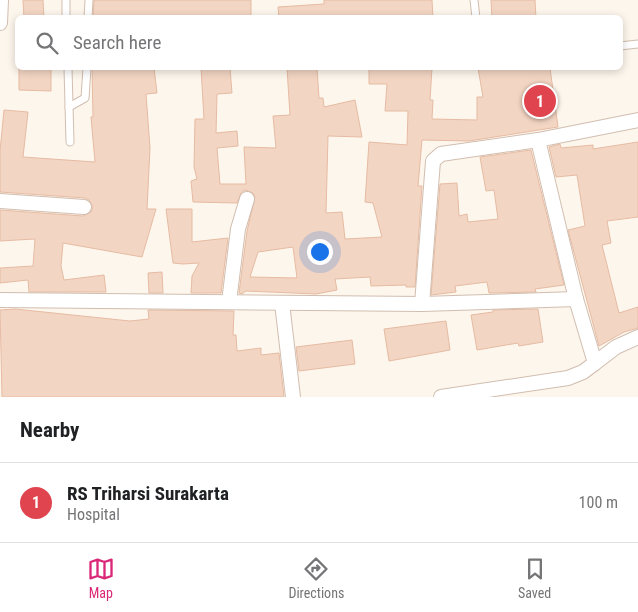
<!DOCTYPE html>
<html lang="en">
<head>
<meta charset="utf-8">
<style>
	body { margin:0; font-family:"Roboto Condensed",sans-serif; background:#f2f2f2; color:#202124 }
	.you { position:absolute; left:319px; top:251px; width:18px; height:18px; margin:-12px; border:4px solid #fff; border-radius:50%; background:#1a73e8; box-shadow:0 0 0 8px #1a73e833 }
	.badge { display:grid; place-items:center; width:32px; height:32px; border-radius:50%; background:#db2777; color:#fff; font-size:16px; font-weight:700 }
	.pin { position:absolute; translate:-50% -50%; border:2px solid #fff; box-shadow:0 1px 5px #0006 }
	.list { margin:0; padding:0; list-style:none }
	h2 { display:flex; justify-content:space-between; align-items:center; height:65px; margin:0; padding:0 20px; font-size:21px }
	h2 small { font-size:16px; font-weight:400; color:#757577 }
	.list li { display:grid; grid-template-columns:32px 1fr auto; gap:15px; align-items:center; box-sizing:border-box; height:80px; padding:0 20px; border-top:1px solid #e0e0e0 }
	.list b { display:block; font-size:19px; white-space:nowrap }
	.list p { margin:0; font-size:16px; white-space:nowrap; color:#757577 }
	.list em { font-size:16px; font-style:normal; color:#757577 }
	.icon { flex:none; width:28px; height:28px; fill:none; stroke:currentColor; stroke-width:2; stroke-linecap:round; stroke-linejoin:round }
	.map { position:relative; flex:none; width:638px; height:397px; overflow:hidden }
	.search { position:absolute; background:#fff; box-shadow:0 2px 8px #0003; left:15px; right:15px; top:15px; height:55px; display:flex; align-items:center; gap:12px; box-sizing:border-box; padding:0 18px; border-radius:8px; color:#757577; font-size:19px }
	.sheet { height:145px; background:#fff }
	nav { display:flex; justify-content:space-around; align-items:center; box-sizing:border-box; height:70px; border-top:1px solid #e0e0e0; background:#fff; font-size:14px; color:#757577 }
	nav a { display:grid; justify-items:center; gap:2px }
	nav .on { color:#db2777 }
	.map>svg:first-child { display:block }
	.building { fill:#f3d5c3; stroke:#e6bba3; fill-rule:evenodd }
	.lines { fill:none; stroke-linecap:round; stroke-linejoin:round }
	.lane-casing { stroke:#d1beb0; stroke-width:9 }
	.street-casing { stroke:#d1beb0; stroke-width:16 }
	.lane { stroke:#fff; stroke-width:7 }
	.street { stroke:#fff; stroke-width:14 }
</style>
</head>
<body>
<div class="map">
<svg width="638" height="397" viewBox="0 0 638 397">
	<rect width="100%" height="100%" fill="#fdf6ec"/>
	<!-- building -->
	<g class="building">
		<path d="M 23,0 L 43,0 L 44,18 L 24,18 Z"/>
		<path d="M 94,0 L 251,0 L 251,18 L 93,18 Z"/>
		<path d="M 324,0 L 432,0 L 433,18 L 279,18 L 278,7 L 324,4 Z"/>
		<path d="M 491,0 L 535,0 L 536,18 L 492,18 Z"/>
		<path d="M 19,68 L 51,68 L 51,91 L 19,90 Z"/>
		<path d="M 92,68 L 154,68 L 157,93 L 146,94 L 150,148 L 147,209 L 156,209 L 142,257 L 63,243 L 61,266 L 64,280 L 104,275 L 106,292 L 29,292 L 28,280 L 0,283 L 0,268 L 33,266 L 35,239 L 0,241 L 0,210 L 83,216 L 91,212 L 93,207 L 89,200 L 85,198 L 0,192 L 0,151 L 4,110 L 28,112 L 23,157 L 95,162 L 91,117 L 93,117 Z"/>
		<path d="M 201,68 L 230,68 L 232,93 L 217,94 L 216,133 L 237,131 L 238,146 L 217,148 L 220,184 L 246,184 L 244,147 L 276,148 L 273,116 L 290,115 L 287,68 L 317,68 L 319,98 L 323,98 L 324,107 L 355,100 L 362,137 L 328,136 L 326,213 L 342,212 L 345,239 L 382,237 L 373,203 L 365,202 L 369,142 L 407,145 L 408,111 L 385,111 L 387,84 L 369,84 L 369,68 L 432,68 L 430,100 L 433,100 L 432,119 L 477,120 L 477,97 L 483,97 L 478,68 L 550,68 L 558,127 L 469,141 L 422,140 L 418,186 L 422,186 L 415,287 L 406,287 L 406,285 L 371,286 L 370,277 L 335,279 L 337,290 L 316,294 L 246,291 L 242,294 L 239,293 L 247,231 L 255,197 L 253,193 L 245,190 L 241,193 L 237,203 L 193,202 L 191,181 L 197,179 L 194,167 L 195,119 L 204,119 ZM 293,247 L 297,278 L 250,277 L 258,252 Z"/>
		<path d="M 638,142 L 638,217 L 607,221 L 611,243 L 602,245 L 619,313 L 638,307 L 638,328 L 624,332 L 599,346 L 568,230 L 585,226 L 577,175 L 556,177 L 549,147 L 560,144 L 561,148 L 593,145 L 593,149 Z"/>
		<path d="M 531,150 L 564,285 L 535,289 L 536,292 L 489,293 L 487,282 L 455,286 L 456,292 L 431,295 L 440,184 L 457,183 L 459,216 L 467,214 L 468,222 L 498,219 L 494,190 L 486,191 L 480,157 Z"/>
		<path d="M 166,209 L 192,209 L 192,242 L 228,238 L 221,293 L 191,293 L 192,276 L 199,263 L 183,264 L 173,263 Z"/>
		<path d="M 162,272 L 163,293 L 149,293 L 148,273 Z"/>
		<path d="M 15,309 L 130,321 L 149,319 L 148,310 L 234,311 L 233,335 L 236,335 L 237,351 L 261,348 L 261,355 L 279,353 L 284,397 L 2,397 L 0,310 Z"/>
		<path d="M 538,309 L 543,342 L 519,346 L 518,343 L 477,350 L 471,315 L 493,312 L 493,310 Z"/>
		<path d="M 446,321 L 450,350 L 389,361 L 384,329 Z"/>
		<path d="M 352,340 L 355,364 L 299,371 L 296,347 Z"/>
	</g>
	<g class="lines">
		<!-- lane casing -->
		<g class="lane-casing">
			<g id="lane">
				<path d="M 66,0 L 66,18"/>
				<path d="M 474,0 L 476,18"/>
				<path d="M 88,18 L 89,0"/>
				<path d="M 620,46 L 638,44"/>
				<path d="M 68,68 L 70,142"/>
				<path d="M 69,107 L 85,98 L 87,68"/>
			</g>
		</g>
		<!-- street casing -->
		<g class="street-casing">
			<g id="street">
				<path d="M 0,23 L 1,0"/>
				<path d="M 538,140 L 576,299"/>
				<path d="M 0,201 L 84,207"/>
				<path d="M 0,300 L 422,304 L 576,299 L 595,363 L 616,347 L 638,337"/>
				<path d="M 229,302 L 238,229 L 247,199"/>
				<path d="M 282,303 L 293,397"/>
				<path d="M 422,304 L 433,161 L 441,154 L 538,140 L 638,120"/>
				<path d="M 441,397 L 568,378 L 583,372 L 595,363"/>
			</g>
		</g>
		<!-- lane -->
		<use href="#lane" class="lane"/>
		<!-- street -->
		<use href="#street" class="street"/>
	</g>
</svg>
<div class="you"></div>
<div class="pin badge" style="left:540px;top:101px;background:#e0444e">1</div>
<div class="search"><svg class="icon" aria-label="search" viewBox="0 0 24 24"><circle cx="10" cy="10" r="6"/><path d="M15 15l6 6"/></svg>Search here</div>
</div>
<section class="sheet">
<h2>Nearby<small></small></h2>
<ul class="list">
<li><span class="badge" style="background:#e0444e">1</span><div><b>RS Triharsi Surakarta</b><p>Hospital</p></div><em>100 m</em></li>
</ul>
</section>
<nav>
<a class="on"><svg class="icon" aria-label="map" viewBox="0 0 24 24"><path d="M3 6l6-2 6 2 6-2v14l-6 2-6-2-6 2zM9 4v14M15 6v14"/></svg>Map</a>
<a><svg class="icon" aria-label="directions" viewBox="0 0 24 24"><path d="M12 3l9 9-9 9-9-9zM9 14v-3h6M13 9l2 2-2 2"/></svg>Directions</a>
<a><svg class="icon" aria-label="saved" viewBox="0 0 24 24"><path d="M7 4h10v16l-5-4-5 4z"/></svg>Saved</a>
</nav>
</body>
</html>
